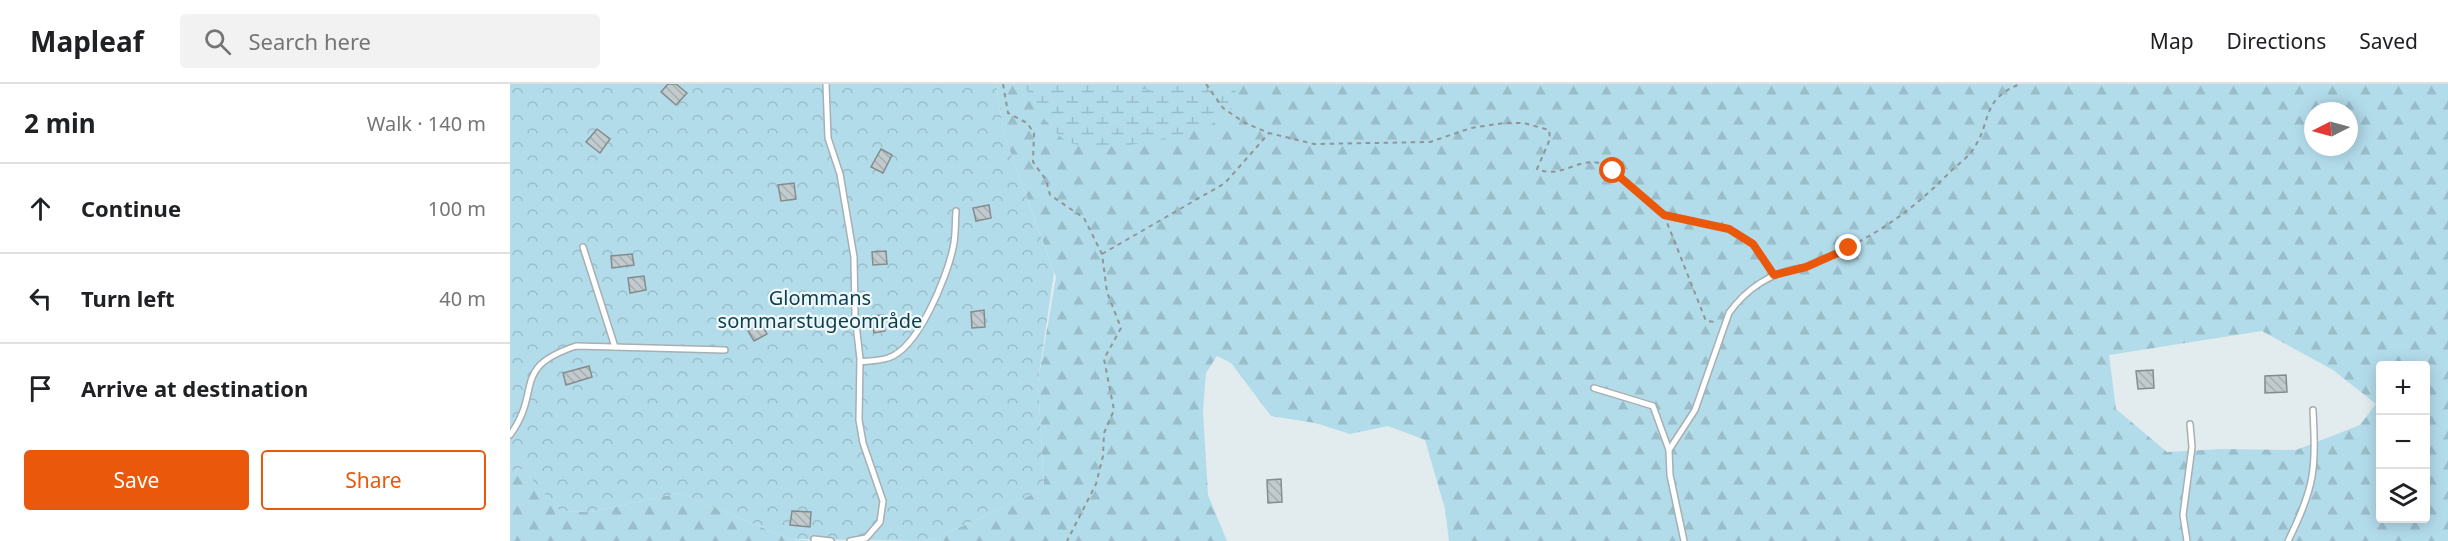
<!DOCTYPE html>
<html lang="en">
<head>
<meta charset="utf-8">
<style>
	body { margin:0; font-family:"Noto Sans",sans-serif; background:#f2f2f2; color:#202124 }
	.controls { position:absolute; right:18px; bottom:18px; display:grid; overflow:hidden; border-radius:6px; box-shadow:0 3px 15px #0003 }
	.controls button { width:54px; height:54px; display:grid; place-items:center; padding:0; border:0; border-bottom:2px solid #e0e0e0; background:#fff; color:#202124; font:30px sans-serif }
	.compass { position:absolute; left:1794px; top:18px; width:54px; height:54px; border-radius:50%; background:#fff; box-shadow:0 3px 15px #0003; rotate:264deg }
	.stop { position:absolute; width:18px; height:18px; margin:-14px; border:4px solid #ea580c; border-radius:50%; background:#fff }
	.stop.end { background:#ea580c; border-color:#fff; box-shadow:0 2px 6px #0008 }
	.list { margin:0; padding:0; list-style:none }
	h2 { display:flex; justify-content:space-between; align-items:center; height:78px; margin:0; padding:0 24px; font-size:26px }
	h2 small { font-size:20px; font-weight:400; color:#757577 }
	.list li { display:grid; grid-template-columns:39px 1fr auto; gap:18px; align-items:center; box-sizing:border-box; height:90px; padding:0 24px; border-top:2px solid #e0e0e0 }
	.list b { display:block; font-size:22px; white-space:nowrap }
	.list em { font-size:20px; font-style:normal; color:#757577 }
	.actions { display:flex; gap:12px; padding:18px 24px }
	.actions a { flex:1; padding:14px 0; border:2px solid #ea580c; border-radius:6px; text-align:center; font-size:21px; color:#ea580c }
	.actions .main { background:#ea580c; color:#fff }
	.icon { flex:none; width:33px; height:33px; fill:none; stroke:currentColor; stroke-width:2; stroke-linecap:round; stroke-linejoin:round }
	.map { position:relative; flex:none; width:1938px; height:457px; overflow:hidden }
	header { display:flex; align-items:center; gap:36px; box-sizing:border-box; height:84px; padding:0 30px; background:#fff; border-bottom:2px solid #e0e0e0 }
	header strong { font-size:28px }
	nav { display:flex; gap:33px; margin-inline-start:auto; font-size:21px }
	.search { width:420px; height:54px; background:#f2f2f2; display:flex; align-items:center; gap:15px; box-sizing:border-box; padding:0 21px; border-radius:6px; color:#757577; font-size:22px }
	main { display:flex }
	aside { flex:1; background:#fff }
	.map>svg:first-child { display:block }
	.forest { fill:url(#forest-firs); fill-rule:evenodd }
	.wetland { fill:url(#wetland-marsh) }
	.park { fill:url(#park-crowns) }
	.building { fill:url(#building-back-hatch); stroke:#848c8f; stroke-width:1.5 }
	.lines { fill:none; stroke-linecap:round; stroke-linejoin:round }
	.lane-casing { stroke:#a6afb2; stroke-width:8 }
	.path { stroke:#8f9598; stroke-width:2; stroke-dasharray:4.5 4.5; stroke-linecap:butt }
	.lane { stroke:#fff; stroke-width:5 }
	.route { stroke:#ea580c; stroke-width:8 }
	.labels { text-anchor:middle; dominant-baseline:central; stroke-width:4.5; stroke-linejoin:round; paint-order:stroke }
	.park-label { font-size:20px; fill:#0c3f4e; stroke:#eff8fb }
</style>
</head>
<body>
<header>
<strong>Mapleaf</strong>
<div class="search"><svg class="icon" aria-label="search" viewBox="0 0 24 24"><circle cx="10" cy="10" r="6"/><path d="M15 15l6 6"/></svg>Search here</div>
<nav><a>Map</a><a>Directions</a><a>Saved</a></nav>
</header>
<main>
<aside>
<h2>2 min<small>Walk · 140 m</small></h2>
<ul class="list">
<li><svg class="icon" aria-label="ahead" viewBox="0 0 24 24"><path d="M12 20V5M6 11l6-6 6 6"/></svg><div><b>Continue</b></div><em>100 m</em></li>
<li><svg class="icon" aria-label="left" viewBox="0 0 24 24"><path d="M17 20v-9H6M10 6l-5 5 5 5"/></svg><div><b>Turn left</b></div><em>40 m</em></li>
<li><svg class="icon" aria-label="arrive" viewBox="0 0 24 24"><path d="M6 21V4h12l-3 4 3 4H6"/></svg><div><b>Arrive at destination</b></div></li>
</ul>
<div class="actions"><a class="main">Save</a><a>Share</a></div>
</aside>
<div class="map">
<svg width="1938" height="457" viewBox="0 0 1938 457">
	<defs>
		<pattern id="forest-firs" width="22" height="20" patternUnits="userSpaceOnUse" patternTransform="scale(1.5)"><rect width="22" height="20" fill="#b3dceb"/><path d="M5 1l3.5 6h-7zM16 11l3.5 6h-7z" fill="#9abdca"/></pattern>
		<pattern id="wetland-marsh" width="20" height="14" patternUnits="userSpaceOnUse" patternTransform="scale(1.5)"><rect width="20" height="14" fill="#b3dceb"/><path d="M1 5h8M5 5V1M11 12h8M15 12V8" fill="none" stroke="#9abdca"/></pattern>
		<pattern id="park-crowns" width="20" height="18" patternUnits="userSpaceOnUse" patternTransform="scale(1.5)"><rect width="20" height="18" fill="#b3dceb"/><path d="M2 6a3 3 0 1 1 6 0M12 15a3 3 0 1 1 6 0" fill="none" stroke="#9abdca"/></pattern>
		<pattern id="building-back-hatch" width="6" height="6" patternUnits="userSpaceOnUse" patternTransform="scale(1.5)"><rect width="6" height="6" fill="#c1cacd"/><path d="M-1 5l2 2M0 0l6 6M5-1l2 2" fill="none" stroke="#a6aeb0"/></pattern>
	</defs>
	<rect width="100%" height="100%" fill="#e2ebee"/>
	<!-- forest -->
	<g class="forest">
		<path d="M 486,0 L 1938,0 L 1938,457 L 939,457 L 935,425 L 915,356 L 878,342 L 840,350 L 805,339 L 761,332 L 721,279 L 707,272 L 696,289 L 693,327 L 698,411 L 717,457 L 410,457 L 426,454 L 534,405 L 528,298 L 546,193 L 494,51 ZM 1803,27 L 1839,27 L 1839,63 L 1803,63 ZM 1752,247 L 1823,286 L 1866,320 L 1850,341 L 1786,366 L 1711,365 L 1657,368 L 1606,325 L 1599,271 ZM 1870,282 L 1916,282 L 1916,434 L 1870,434 Z"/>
		<path d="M 13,385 L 51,427 L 80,428 L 169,409 L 280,455 L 304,457 L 0,457 L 0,387 Z"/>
	</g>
	<!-- wetland -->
	<path class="wetland" d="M 514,0 L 609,0 L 621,6 L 721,0 L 730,14 C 723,21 716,32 707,37 C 680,53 582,74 555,56 C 538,45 522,18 514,0 Z"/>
	<!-- park -->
	<path class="park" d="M 0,0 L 486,0 L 494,51 L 544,188 L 528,298 L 534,405 L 426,454 L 410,457 L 280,455 L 169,409 L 80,428 L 50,427 L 13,385 L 0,387 Z"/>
	<!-- building -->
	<g class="building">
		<path d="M 158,0 L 166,0 L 177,9 L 166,21 L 151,8 Z"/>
		<path d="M 87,45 L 100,55 L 90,69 L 76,58 Z"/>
		<path d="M 371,65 L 382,71 L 373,89 L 361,83 Z"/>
		<path d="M 284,99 L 286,115 L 271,117 L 268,101 Z"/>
		<path d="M 479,121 L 481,134 L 466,137 L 463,124 Z"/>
		<path d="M 376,167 L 377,180 L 363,181 L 362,168 Z"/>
		<path d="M 122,170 L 124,181 L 102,184 L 101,172 Z"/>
		<path d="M 134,192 L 136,206 L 120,209 L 118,194 Z"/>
		<path d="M 474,226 L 475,243 L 462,244 L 461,228 Z"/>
		<path d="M 373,231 L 375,247 L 364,249 L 361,232 Z"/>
		<path d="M 251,239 L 257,250 L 244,257 L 238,247 Z"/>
		<path d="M 79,282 L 82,293 L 56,301 L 53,289 Z"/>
		<path d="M 1643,286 L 1644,304 L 1628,305 L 1626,287 Z"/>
		<path d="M 1776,291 L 1777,308 L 1755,309 L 1755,292 Z"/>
		<path d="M 771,395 L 772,418 L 758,419 L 757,396 Z"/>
		<path d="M 282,427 L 301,428 L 300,443 L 280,441 Z"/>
	</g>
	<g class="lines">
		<!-- lane casing -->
		<g class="lane-casing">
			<g id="lane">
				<path d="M 316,0 L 318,54 L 330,90 L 344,173 L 345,231 L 350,275 L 349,336 L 353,359 L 373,417 L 370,438 L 356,454 L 340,457"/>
				<path d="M 73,163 L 105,263"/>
				<path d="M 350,278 C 359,277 369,277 378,274 C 408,265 437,193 443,164 C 446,152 445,139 446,127"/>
				<path d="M 1084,304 L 1143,322 L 1159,366 L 1160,391 L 1174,457"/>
				<path d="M 0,351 C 33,306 0,284 66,262 L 215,266"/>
				<path d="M 1159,366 L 1185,326 L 1219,229 C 1236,205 1261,188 1291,184"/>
				<path d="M 304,455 L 321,457"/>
				<path d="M 1677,457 L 1673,431 L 1682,363 L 1680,340"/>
				<path d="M 1778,457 C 1805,403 1806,386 1803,326"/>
			</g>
		</g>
		<!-- path -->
		<g class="path">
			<path d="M 493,0 L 498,29 L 517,39 L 524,49 L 523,78 L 536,96 L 540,111 L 574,134 L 592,170 L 597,208 L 611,244 L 594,275 L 604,326 L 594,349 L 593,372 L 586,400 L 557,457"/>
			<path d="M 696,0 L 713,24 L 735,39 L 759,49 L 804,60 L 920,58 L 961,44 L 994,39 L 1014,39 L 1039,46 L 1040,55 L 1027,85 C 1051,95 1067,74 1089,79 C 1109,82 1137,119 1153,130 C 1159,134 1169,134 1175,136 C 1216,144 1236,146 1259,183"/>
			<path d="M 1154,131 L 1196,237 L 1206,238"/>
			<path d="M 592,170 L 715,99 L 759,49"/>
			<path d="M 1300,182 C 1357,156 1395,134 1439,89 C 1446,82 1456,75 1462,67 C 1483,37 1470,16 1510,0"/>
		</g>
		<!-- lane -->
		<use href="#lane" class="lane"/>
	</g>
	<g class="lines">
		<!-- route -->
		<path class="route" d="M 1103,87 L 1154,131 L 1219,145 L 1243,160 L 1264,191 L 1296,183 L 1339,164"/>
	</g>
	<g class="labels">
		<!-- park labels -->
		<g class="park-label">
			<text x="310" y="213">Glommans<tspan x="310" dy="23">sommarstugeområde</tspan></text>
		</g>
	</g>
</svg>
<div class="controls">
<button>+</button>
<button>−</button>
<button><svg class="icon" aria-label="layers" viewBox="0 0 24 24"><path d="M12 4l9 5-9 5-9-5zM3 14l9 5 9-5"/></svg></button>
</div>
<svg class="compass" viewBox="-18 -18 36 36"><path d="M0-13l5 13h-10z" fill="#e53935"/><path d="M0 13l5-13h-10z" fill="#757577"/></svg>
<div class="stop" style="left:1103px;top:87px"></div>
<div class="stop end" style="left:1339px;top:164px"></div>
</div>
</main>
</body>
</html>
